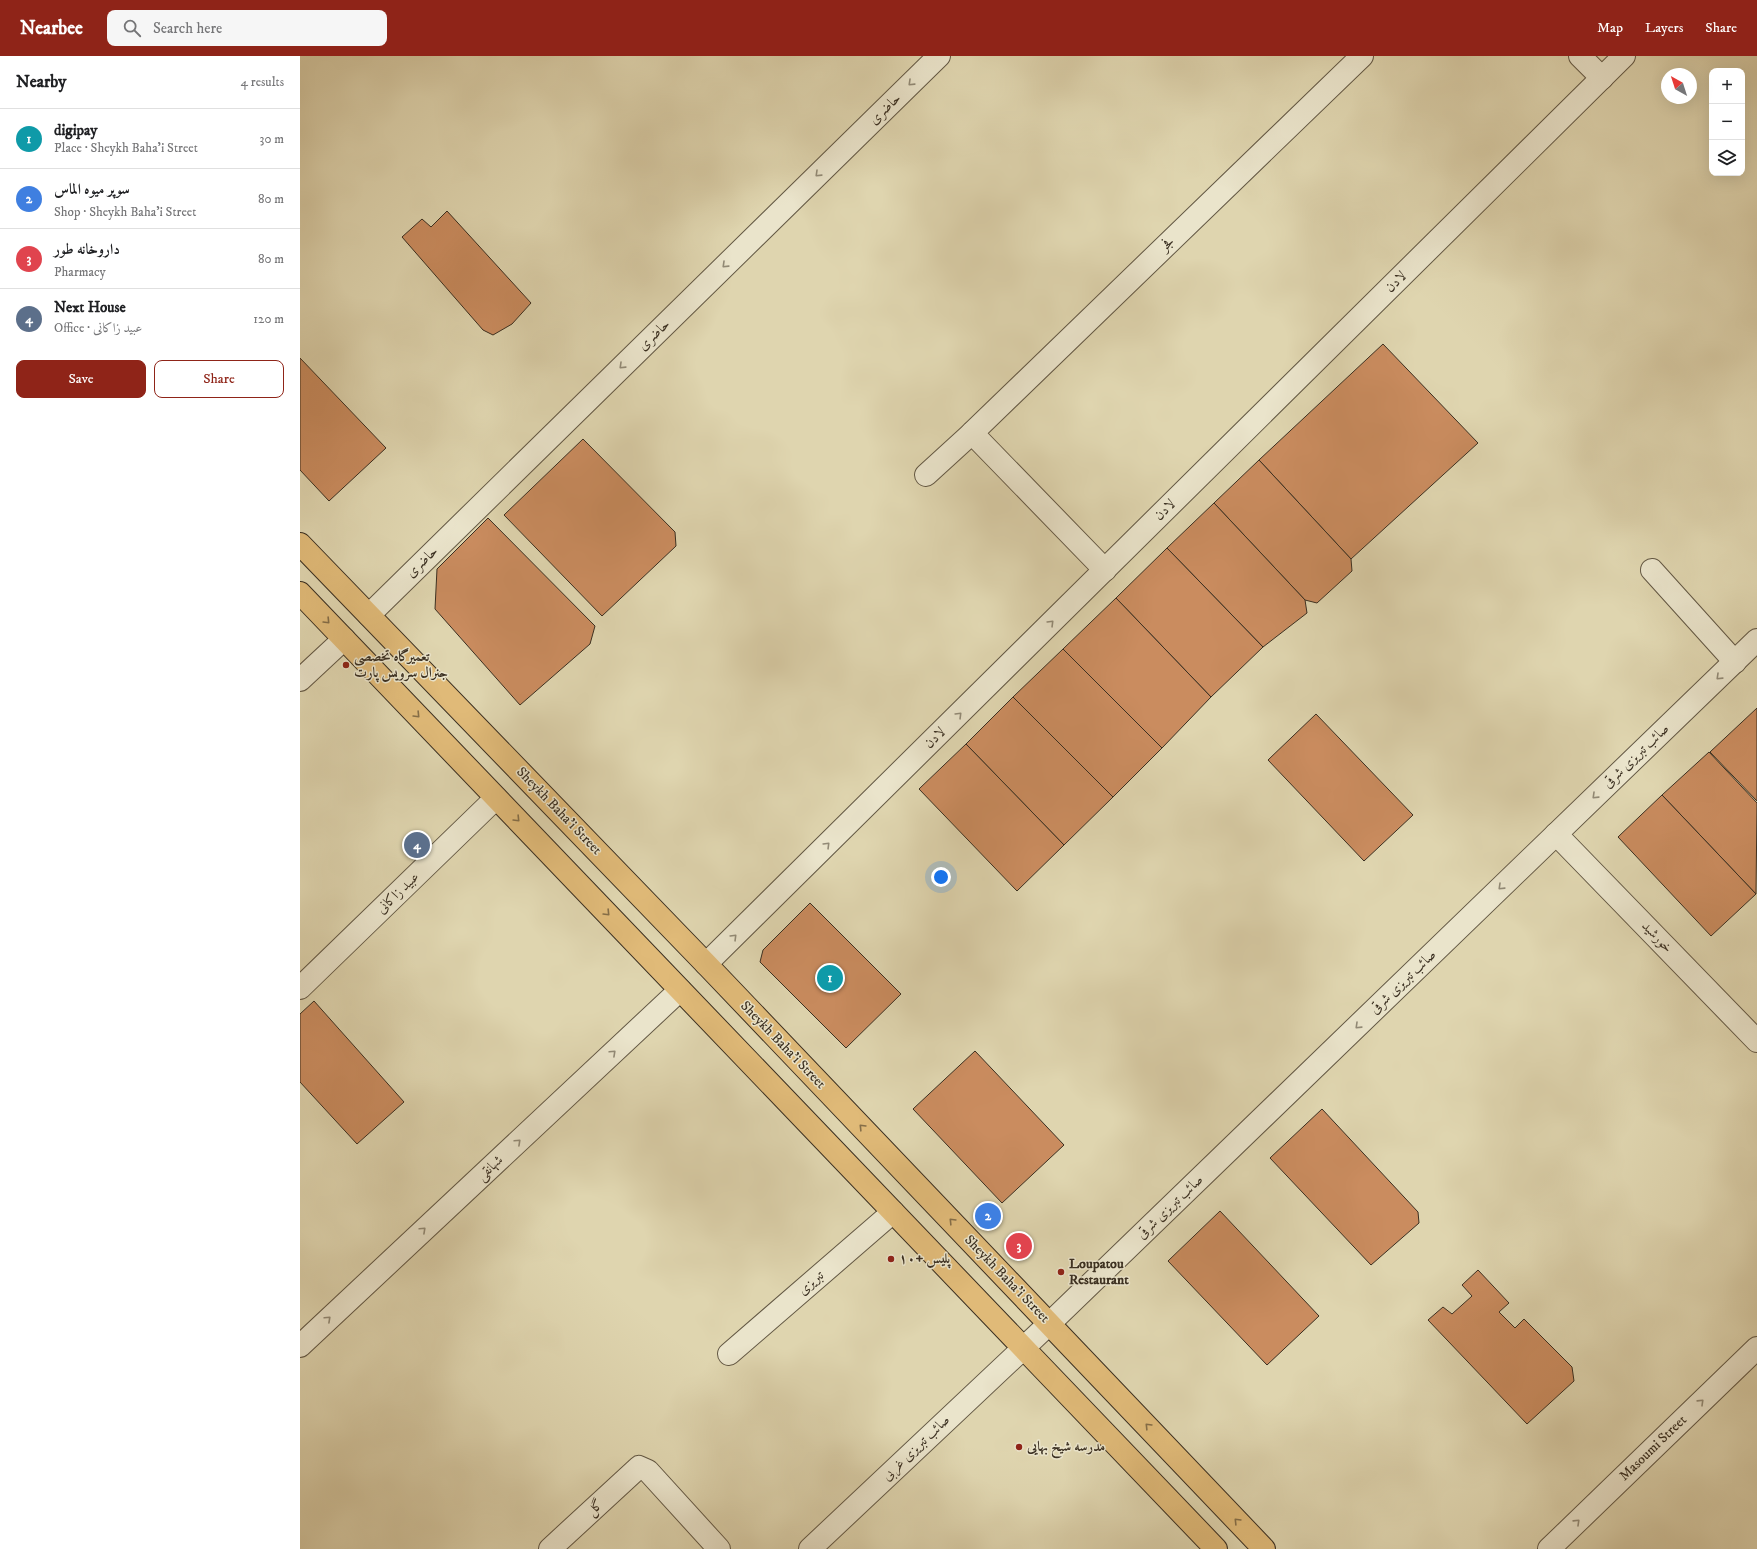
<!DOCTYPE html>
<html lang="en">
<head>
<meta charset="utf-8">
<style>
	body { margin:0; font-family:"IM FELL DW Pica",Amiri,serif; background:#f6f6f6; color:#202124 }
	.controls { position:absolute; right:12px; top:12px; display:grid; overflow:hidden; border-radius:8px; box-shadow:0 4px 16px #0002 }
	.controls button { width:36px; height:36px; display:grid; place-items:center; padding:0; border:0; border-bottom:1px solid #e0e0e0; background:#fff; color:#202124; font:20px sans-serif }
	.compass { position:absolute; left:1361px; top:12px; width:36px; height:36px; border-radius:50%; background:#fff; box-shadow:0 4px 16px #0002; rotate:321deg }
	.you { position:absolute; left:641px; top:821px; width:14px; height:14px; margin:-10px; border:3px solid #fff; border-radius:50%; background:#1a73e8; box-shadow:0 0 0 6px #1a73e833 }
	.badge { display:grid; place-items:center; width:26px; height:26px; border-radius:50%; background:#8f2418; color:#fff; font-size:13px; font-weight:700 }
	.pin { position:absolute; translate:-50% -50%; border:2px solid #fff; box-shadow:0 1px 4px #0006 }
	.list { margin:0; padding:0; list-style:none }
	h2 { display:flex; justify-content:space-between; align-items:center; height:52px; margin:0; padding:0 16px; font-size:17px }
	h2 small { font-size:13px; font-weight:400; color:#757577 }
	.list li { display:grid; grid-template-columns:26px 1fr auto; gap:12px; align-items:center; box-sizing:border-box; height:60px; padding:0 16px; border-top:1px solid #e0e0e0 }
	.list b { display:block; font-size:15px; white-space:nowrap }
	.list p { margin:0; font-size:13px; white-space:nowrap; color:#757577 }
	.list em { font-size:13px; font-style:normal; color:#757577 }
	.actions { display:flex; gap:8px; padding:12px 16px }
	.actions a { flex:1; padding:9px 0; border:1px solid #8f2418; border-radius:8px; text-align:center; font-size:14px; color:#8f2418 }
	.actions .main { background:#8f2418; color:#fff }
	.icon { flex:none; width:22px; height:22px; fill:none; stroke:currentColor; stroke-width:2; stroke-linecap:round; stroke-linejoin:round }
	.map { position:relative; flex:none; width:1457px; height:1493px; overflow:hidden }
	header { display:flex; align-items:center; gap:24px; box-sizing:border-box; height:56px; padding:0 20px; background:#8f2418; color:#fff }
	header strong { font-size:19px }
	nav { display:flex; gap:22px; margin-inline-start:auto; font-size:14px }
	.search { width:280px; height:36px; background:#f6f6f6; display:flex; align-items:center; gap:10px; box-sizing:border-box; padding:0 14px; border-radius:8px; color:#757577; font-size:15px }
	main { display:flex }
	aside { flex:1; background:#fff }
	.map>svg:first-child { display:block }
	.building { fill:#ca8c5f; stroke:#3a2f21 }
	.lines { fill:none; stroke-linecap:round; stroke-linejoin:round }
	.minor-casing { stroke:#635844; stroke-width:24 }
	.major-casing { stroke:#3a2f21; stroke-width:24 }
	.minor { stroke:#eae4cb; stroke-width:22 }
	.major { stroke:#e0ba78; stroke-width:22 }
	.oneway { stroke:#928a76 }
	.oneway2 { stroke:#856e48 }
	.poi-dot { fill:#8f2418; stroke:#eae4cb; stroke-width:1.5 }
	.labels { text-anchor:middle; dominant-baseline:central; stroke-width:3; stroke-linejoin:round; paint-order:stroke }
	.street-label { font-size:14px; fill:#3a2f21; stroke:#eae4cb }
	.poi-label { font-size:14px; font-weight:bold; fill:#3a2f21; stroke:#eae4cb; text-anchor:start }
</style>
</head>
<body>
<header>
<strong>Nearbee</strong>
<div class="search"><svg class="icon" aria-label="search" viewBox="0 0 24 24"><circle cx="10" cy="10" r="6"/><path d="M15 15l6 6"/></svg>Search here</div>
<nav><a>Map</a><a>Layers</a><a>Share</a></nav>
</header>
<main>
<aside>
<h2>Nearby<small>4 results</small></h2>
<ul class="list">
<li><span class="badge" style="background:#0f9aa8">1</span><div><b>digipay</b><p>Place · Sheykh Baha'i Street</p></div><em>30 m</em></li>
<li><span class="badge" style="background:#3f7fe0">2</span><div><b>سوپر میوه الماس</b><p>Shop · Sheykh Baha'i Street</p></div><em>80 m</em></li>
<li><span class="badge" style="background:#e0444e">3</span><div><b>داروخانه طور</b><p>Pharmacy</p></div><em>80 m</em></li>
<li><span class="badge" style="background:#5c6f8a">4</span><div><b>Next House</b><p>Office · عبید زاکانی</p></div><em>120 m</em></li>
</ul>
<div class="actions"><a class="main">Save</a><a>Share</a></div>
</aside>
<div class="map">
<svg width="1457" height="1493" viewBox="0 0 1457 1493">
	<rect width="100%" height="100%" fill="#dfd5af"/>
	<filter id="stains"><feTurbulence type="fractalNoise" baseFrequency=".005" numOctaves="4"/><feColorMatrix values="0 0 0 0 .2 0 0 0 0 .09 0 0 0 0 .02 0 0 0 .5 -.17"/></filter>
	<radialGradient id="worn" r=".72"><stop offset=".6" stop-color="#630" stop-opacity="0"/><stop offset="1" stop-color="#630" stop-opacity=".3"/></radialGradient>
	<!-- building -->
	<g class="building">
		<path d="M 147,155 L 231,247 L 212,268 L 193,279 L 183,274 L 102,181 L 122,163 L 131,171 Z"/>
		<path d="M 1083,288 L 1178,387 L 1051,503 L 959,404 Z"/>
		<path d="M 0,302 L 86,392 L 29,445 L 0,414 Z"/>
		<path d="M 283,383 L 375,476 L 376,490 L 302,560 L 204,459 Z"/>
		<path d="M 959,404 L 1051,503 L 1052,515 L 1017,547 L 1005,544 L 914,447 Z"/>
		<path d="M 914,447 L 1005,544 L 1007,557 L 963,591 L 867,492 Z"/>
		<path d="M 188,462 L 295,570 L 290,588 L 220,649 L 135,553 L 137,513 Z"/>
		<path d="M 867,492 L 963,591 L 911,641 L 816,542 Z"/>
		<path d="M 816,542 L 911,641 L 862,692 L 763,593 Z"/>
		<path d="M 763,593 L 862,692 L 813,741 L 713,641 Z"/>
		<path d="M 713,641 L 813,741 L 764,789 L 666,688 Z"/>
		<path d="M 1457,652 L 1457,745 L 1410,696 Z"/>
		<path d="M 1016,658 L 1113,759 L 1064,805 L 968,704 Z"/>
		<path d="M 666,688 L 764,789 L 717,835 L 619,733 Z"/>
		<path d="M 1409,696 L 1457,747 L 1456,838 L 1362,739 Z"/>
		<path d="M 1362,739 L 1456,838 L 1411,880 L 1318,781 Z"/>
		<path d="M 510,847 L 601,938 L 546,992 L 460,906 L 463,894 Z"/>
		<path d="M 14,945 L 104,1046 L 57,1088 L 0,1026 L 0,958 Z"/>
		<path d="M 675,995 L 764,1089 L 702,1147 L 613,1053 Z"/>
		<path d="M 1022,1053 L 1118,1156 L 1119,1167 L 1071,1209 L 970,1102 Z"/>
		<path d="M 920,1155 L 1019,1260 L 967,1309 L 868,1205 Z"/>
		<path d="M 1178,1214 L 1209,1247 L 1199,1256 L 1215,1272 L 1224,1263 L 1272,1311 L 1274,1325 L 1227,1368 L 1128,1264 L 1143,1251 L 1152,1258 L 1172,1240 L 1162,1229 Z"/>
	</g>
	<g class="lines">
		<!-- minor casing -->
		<g class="minor-casing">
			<g id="minor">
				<path d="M 1280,0 L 1302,22"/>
				<path d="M 672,377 L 805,514"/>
				<path d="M 626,419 L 672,377 L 1062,0"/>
				<path d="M 1352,514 L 1435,606"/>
				<path d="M 69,559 L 639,0"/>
				<path d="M 0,624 L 44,583"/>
				<path d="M 1256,778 L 1457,985"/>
				<path d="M 406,908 L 1324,0"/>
				<path d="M 0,932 L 196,742"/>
				<path d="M 0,1290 L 380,934"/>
				<path d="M 429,1298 L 593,1156"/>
				<path d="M 250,1493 L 339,1411 L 348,1415 L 419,1493"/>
				<path d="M 510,1493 L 750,1267 L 1457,584"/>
				<path d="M 1249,1493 L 1457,1292"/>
			</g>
		</g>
		<!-- major casing -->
		<g class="major-casing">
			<g id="major">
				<path d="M 0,488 L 406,908 L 964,1493"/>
				<path d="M 0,537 L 916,1493"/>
			</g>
		</g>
		<!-- minor -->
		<use href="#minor" class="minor"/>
		<!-- major -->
		<use href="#major" class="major"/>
	</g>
	<!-- one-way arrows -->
	<defs><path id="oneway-chevron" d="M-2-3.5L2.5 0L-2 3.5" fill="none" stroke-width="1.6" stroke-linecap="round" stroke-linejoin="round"/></defs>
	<g class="oneway">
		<use href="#oneway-chevron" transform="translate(611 27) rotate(136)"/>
		<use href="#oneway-chevron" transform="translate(518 118) rotate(136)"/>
		<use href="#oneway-chevron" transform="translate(425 209) rotate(136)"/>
		<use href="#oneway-chevron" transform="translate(322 310) rotate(136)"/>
		<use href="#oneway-chevron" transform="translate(751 567) rotate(-45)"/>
		<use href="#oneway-chevron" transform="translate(1419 621) rotate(136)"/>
		<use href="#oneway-chevron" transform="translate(659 659) rotate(-45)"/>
		<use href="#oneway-chevron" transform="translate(1295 740) rotate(136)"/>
		<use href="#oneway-chevron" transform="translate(527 789) rotate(-45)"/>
		<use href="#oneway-chevron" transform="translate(1201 831) rotate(136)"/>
		<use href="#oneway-chevron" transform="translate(434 881) rotate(-45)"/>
		<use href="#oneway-chevron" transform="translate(1058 970) rotate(136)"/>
		<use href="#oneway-chevron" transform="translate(313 997) rotate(-43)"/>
		<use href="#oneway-chevron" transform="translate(218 1086) rotate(-43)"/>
		<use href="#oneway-chevron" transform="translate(123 1174) rotate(-43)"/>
		<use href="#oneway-chevron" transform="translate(28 1263) rotate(-43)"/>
		<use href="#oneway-chevron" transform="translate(1401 1346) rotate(-44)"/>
		<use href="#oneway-chevron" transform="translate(1277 1466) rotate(-44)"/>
	</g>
	<g class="oneway2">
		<use href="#oneway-chevron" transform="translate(27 565) rotate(46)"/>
		<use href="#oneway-chevron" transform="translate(117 659) rotate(46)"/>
		<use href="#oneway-chevron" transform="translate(217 763) rotate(46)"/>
		<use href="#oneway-chevron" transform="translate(307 857) rotate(46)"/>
		<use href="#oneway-chevron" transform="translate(562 1071) rotate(-134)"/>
		<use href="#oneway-chevron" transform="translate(652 1165) rotate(-134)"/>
		<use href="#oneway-chevron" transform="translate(848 1370) rotate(-134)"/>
		<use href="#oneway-chevron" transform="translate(937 1465) rotate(-134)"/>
	</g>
	<!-- markers -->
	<g class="poi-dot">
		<circle cx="46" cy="609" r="4"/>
		<circle cx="591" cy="1203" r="4"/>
		<circle cx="761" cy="1216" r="4"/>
		<circle cx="719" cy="1391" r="4"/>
	</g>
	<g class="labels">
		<!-- street labels -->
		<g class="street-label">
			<text transform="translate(585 53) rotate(-44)">حاضری</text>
			<text transform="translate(867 188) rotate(-44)">فجر</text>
			<text transform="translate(1096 226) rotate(-45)">لادن</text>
			<text transform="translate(354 279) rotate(-44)">حاضری</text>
			<text transform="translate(865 454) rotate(-45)">لادن</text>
			<text transform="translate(122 506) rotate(-44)">حاضری</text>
			<text transform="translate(635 682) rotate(-45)">لادن</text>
			<text transform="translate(1336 700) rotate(-44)">صائب تبریزی شرقی</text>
			<text transform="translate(259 755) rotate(46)">Sheykh Baha'i Street</text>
			<text transform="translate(98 837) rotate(-44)">عبید زاکانی</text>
			<text transform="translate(1357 881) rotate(46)">خورشید</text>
			<text transform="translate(1103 926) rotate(-44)">صائب تبریزی شرقی</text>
			<text transform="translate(483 989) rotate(46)">Sheykh Baha'i Street</text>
			<text transform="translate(190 1112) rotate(-43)">شهانقی</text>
			<text transform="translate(870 1151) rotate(-44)">صائب تبریزی شرقی</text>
			<text transform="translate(707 1223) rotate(46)">Sheykh Baha'i Street</text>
			<text transform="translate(511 1227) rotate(-41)">تبریزی</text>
			<text transform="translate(616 1392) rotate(-44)">صائب تبریزی غربی</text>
			<text transform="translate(1353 1392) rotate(-44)">Masoumi Street</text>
			<text transform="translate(295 1452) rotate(-43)">گل</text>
		</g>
		<!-- poi labels -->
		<g class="poi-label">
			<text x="54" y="601">تعمیرگاه تخصصی<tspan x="54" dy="16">جنرال سرویس پارت</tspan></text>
			<text x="599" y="1203">پلیس +۱۰</text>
			<text x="769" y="1208">Loupatou<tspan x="769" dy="16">Restaurant</tspan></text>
			<text x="727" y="1391">مدرسه شیخ بهایی</text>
		</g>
	</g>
	<rect width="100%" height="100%" filter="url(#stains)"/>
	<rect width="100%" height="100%" fill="url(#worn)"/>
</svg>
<div class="controls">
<button>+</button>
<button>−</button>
<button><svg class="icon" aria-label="layers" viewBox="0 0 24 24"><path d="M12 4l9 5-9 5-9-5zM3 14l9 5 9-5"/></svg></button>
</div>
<svg class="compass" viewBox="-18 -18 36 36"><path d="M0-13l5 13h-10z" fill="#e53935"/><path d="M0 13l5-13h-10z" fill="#757577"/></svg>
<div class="you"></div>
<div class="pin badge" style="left:530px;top:922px;background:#0f9aa8">1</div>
<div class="pin badge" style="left:688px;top:1160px;background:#3f7fe0">2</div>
<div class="pin badge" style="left:719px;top:1190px;background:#e0444e">3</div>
<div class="pin badge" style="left:117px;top:789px;background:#5c6f8a">4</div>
</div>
</main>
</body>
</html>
